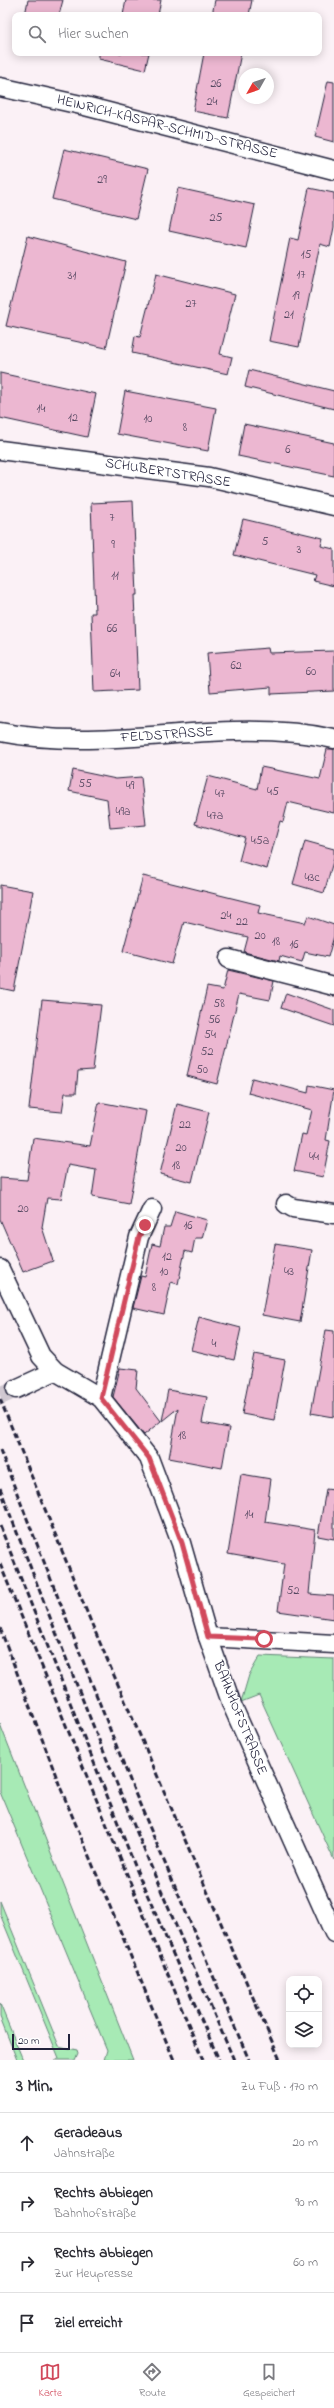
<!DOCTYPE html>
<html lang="de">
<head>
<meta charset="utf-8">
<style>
	body { margin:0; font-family:"Indie Flower",sans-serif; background:#f7f7f7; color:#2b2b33 }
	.controls { position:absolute; right:12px; bottom:12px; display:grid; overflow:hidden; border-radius:8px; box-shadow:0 2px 10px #0003 }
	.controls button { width:36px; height:36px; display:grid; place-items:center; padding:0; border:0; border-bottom:1px solid #e1e1e2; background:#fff; color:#2b2b33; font:20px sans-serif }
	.compass { position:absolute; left:238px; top:68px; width:36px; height:36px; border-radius:50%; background:#fff; box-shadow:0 2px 10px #0003; rotate:230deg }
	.scale { position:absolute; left:12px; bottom:10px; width:58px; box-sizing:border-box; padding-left:4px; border:2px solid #22223b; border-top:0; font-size:11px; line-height:14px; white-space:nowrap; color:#22223b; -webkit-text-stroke:3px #fff; paint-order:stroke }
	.stop { position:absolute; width:12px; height:12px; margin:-9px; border:3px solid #d1495b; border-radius:50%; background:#fff }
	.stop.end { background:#d1495b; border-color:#fff; box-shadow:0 1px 4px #0008 }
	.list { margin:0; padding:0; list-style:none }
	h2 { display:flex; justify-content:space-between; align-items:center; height:52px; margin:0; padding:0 16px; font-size:17px }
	h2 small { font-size:13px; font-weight:400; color:#7c7c81 }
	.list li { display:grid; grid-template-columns:26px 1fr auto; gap:12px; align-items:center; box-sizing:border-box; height:60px; padding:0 16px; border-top:1px solid #e1e1e2 }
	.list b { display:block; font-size:15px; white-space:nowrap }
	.list p { margin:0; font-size:13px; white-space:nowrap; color:#7c7c81 }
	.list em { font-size:13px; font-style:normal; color:#7c7c81 }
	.icon { flex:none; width:22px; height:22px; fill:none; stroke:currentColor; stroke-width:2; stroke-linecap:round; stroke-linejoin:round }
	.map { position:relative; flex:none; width:334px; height:2060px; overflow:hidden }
	.search { position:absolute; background:#fff; box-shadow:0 2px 10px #0003; left:12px; right:12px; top:12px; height:44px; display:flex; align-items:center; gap:10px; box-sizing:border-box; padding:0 14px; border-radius:8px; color:#7c7c81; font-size:15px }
	.sheet { height:292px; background:#fff }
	nav { display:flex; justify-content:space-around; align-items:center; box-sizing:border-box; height:56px; border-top:1px solid #e1e1e2; background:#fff; font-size:11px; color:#7c7c81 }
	nav a { display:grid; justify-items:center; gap:2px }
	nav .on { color:#d1495b }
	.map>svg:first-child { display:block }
	.green { fill:#a7eab5; stroke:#648678 }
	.building { fill:#ecb7d1; stroke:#22223b }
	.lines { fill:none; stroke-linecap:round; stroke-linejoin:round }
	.street-tunnel { stroke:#d0c8d1; stroke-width:18; stroke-dasharray:18 9; stroke-linecap:butt }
	.street-casing { stroke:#22223b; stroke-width:21 }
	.street { stroke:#fff; stroke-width:18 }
	.rail { stroke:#22223b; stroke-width:3; stroke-dasharray:6 3; stroke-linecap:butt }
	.route { stroke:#d1495b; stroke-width:5 }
	.labels { text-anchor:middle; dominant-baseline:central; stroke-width:3; stroke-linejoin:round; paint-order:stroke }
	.number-label { font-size:12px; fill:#544760 }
	.street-label { font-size:14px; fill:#22223b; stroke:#fff }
</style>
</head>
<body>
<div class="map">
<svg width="334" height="2060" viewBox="0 0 334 2060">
	<rect width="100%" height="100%" fill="#fbf1f6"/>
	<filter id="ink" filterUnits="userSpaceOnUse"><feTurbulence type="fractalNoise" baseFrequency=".025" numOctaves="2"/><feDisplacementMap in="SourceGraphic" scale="8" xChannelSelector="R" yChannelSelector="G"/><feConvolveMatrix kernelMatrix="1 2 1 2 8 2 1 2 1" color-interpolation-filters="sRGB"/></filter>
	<g filter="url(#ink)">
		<!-- green -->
		<g class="green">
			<path d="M 260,1656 L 334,1659 L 334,1860 L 259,1695 L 241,1702 L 249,1675 Z"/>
			<path d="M 0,1724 L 133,2060 L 104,2060 L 107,2050 L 0,1792 Z"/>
			<path d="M 0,1901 L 59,2046 L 77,2050 L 78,2053 L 75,2060 L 55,2060 L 59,2058 L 0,1914 Z"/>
			<path d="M 0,2004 L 23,2060 L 17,2060 L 0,2017 Z"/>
		</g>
		<!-- building -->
		<g class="building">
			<path d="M 28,0 L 63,0 L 59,15 L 25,15 Z"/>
			<path d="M 126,0 L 161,0 L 158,15 L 123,15 Z"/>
			<path d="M 215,0 L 252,0 L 249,15 L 212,15 Z"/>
			<path d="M 99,53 L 149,53 L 145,70 L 99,59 Z"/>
			<path d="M 204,53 L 241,53 L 228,118 L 193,111 Z"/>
			<path d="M 328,81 L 334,82 L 334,142 L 315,137 Z"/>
			<path d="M 64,149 L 148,169 L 136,219 L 52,199 Z"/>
			<path d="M 178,188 L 255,205 L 246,248 L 169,231 Z"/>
			<path d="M 309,188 L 334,193 L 334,227 L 330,247 L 320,244 L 299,347 L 269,341 L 290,238 L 298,240 Z"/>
			<path d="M 28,236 L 126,262 L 106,348 L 6,326 Z"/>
			<path d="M 156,274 L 235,294 L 220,354 L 232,357 L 228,374 L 132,353 L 135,336 L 140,337 Z"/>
			<path d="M 249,370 L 334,391 L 334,409 L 245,387 Z"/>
			<path d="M 0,373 L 96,394 L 87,437 L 0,418 Z"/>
			<path d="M 125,391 L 216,408 L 208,451 L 117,434 Z"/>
			<path d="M 244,424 L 334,443 L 334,476 L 238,456 Z"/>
			<path d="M 133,501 L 137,595 L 134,595 L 138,690 L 94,692 L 91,613 L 95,613 L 91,503 Z"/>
			<path d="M 243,519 L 323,538 L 321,546 L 334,549 L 334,586 L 313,581 L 315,575 L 234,555 Z"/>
			<path d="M 268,648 L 269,653 L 334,651 L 334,691 L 271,694 L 271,687 L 210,692 L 207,653 Z"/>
			<path d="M 327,749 L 334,749 L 334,813 L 288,802 L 283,822 L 280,821 L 267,869 L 239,861 L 245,838 L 195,824 L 208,776 L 257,789 L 261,767 L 320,779 Z"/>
			<path d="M 73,770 L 116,779 L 141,777 L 146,825 L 110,828 L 107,799 L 69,791 Z"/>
			<path d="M 305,841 L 334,849 L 334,858 L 324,893 L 293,884 Z"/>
			<path d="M 143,876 L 260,905 L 258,913 L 305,923 L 308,916 L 334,925 L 334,936 L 328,957 L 305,952 L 302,962 L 280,956 L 279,961 L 244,952 L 248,937 L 184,922 L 172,964 L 123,951 Z"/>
			<path d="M 0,885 L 33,891 L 14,991 L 0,988 Z"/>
			<path d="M 228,970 L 274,981 L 270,1000 L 239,994 L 217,1084 L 187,1076 L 207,987 L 223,990 Z"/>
			<path d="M 286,993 L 334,1010 L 334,1026 L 281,1008 Z"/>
			<path d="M 42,1000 L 101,1005 L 93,1070 L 78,1071 L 76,1093 L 65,1093 L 62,1112 L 29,1109 Z"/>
			<path d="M 252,1078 L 308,1093 L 309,1085 L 334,1090 L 326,1140 L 330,1141 L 323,1177 L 294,1171 L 302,1134 L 306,1135 L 312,1110 L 248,1093 Z"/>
			<path d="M 99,1102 L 146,1111 L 129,1204 L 92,1197 L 96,1170 L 68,1165 L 61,1199 L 47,1198 L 42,1227 L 53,1261 L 23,1272 L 0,1219 L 0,1178 L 27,1180 L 33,1138 L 90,1146 Z"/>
			<path d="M 177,1104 L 209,1112 L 192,1182 L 160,1174 Z"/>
			<path d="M 175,1211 L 207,1220 L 202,1238 L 195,1238 L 192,1253 L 185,1251 L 178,1284 L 171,1282 L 164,1315 L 133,1308 L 141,1276 L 145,1277 L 152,1244 L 160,1246 L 164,1227 L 170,1227 Z"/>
			<path d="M 275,1244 L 312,1250 L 300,1322 L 262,1315 Z"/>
			<path d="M 199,1317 L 241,1328 L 234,1360 L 191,1350 Z"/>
			<path d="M 326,1330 L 334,1331 L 334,1417 L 311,1413 Z"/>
			<path d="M 254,1354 L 285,1360 L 274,1420 L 242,1414 Z"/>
			<path d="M 120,1368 L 138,1370 L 136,1388 L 161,1421 L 144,1435 L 113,1397 Z"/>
			<path d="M 168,1390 L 207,1397 L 202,1423 L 229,1428 L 222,1468 L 169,1458 L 178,1408 L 162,1421 Z"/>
			<path d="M 241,1474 L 271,1479 L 265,1522 L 315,1530 L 309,1594 L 334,1596 L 334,1619 L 278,1611 L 284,1564 L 228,1554 Z"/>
			<path d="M 326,1489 L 334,1490 L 334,1539 L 318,1536 Z"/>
		</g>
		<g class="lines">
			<!-- street-tunnel -->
			<path class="street-tunnel" d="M 0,1396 L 16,1389"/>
			<!-- street casing -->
			<g class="street-casing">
				<g id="street">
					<path d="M 0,87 L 81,105 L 334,170"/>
					<path d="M 0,450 L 209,477 L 334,506"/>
					<path d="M 0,732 C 110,754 224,715 334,739"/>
					<path d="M 229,959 L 334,986"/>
					<path d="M 286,1204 L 293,1208 L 334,1214"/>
					<path d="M 0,1269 L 41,1356 L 55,1371 L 101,1398 L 149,1458 L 181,1543 L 208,1637 L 232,1705 L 334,1933"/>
					<path d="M 16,1389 L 55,1371"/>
					<path d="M 101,1398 L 139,1237 L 152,1209"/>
					<path d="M 208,1637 L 334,1644"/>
				</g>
			</g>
			<!-- street -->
			<use href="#street" class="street"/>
			<!-- rail -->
			<g class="rail">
				<path d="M 0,1399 L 91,1622 L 280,2060"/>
				<path d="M 0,1450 L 135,1793 L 249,2060"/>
				<path d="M 0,1488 C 73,1680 151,1871 234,2060"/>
				<path d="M 0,1526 L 137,1871 L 219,2060"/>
				<path d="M 0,1564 L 203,2060"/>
				<path d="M 0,1628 L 61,1789 L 174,2060"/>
			</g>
		</g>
	</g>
	<g class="lines" filter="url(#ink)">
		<!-- route -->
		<path class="route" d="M 145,1225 L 139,1237 L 101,1398 L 149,1458 L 182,1543 L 208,1637 L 264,1639"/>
	</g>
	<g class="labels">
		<!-- number labels -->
		<g class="number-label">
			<text x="216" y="84">26</text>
			<text x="212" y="102">24</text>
			<text x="102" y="180">29</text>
			<text x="216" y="218">25</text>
			<text x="306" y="255">15</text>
			<text x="301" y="275">17</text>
			<text x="72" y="276">31</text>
			<text x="296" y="296">19</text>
			<text x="191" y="304">27</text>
			<text x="289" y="315">21</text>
			<text x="41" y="409">14</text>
			<text x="73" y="418">12</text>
			<text x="148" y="419">10</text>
			<text x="185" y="428">8</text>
			<text x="288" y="450">6</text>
			<text x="112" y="518">7</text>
			<text x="265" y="542">5</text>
			<text x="113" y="545">9</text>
			<text x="299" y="550">3</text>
			<text x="115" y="576">11</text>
			<text x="112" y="629">66</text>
			<text x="236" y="666">62</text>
			<text x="311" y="672">60</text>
			<text x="115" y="674">64</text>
			<text x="85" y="784">55</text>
			<text x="130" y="786">49</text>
			<text x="273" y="792">45</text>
			<text x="220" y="794">47</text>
			<text x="123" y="812">49a</text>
			<text x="215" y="816">47a</text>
			<text x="260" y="841">45a</text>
			<text x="312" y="878">43c</text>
			<text x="226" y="916">24</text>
			<text x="242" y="922">22</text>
			<text x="260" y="936">20</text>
			<text x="276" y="942">18</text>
			<text x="294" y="945">16</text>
			<text x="219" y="1004">58</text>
			<text x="214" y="1020">56</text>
			<text x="210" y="1035">54</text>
			<text x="207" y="1052">52</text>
			<text x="202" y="1070">50</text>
			<text x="185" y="1125">22</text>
			<text x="181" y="1148">20</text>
			<text x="314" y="1157">44</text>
			<text x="176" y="1166">18</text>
			<text x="23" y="1209">20</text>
			<text x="188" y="1226">16</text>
			<text x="167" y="1257">12</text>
			<text x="164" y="1272">10</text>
			<text x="289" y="1272">43</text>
			<text x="154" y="1288">8</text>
			<text x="214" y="1344">4</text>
			<text x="182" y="1436">18</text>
			<text x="249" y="1515">14</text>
			<text x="293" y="1591">52</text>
		</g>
		<!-- street labels -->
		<g class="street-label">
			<text transform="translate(167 127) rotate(14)">HEINRICH-KASPAR-SCHMID-STRASSE</text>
			<text transform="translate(168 473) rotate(9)">SCHUBERTSTRASSE</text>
			<text transform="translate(167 735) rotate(-4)">FELDSTRASSE</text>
			<text transform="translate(240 1718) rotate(68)">BAHNHOFSTRASSE</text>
		</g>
	</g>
</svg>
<div class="controls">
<button><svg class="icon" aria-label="locate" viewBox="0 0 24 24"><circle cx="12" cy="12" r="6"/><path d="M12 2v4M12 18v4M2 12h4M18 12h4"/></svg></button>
<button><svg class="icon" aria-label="layers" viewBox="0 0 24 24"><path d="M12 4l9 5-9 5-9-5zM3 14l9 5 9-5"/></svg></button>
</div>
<svg class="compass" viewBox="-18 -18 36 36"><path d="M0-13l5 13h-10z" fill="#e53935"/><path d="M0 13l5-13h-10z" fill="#7c7c81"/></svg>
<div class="scale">20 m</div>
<div class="stop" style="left:264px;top:1639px"></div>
<div class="stop end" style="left:145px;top:1225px"></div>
<div class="search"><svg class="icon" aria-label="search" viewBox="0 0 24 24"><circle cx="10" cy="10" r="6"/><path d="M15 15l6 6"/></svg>Hier suchen</div>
</div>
<section class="sheet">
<h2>3 Min.<small>Zu Fuß · 170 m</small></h2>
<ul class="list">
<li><svg class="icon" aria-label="ahead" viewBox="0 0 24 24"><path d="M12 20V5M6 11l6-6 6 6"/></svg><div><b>Geradeaus</b><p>Jahnstraße</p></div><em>20 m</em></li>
<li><svg class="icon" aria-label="right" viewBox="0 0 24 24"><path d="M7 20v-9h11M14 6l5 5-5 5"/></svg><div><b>Rechts abbiegen</b><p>Bahnhofstraße</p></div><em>90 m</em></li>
<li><svg class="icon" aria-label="right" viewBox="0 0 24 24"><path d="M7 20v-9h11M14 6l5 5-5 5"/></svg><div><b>Rechts abbiegen</b><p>Zur Heupresse</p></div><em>60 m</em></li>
<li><svg class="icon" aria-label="arrive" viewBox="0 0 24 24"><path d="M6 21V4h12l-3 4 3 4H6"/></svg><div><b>Ziel erreicht</b></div></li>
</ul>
</section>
<nav>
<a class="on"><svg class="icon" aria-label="map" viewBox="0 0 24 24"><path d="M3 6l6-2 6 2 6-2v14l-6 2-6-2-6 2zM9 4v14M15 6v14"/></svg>Karte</a>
<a><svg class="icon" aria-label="directions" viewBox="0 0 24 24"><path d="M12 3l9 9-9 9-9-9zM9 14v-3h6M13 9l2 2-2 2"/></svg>Route</a>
<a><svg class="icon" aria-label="saved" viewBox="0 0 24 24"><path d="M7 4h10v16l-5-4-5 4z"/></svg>Gespeichert</a>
</nav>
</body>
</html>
